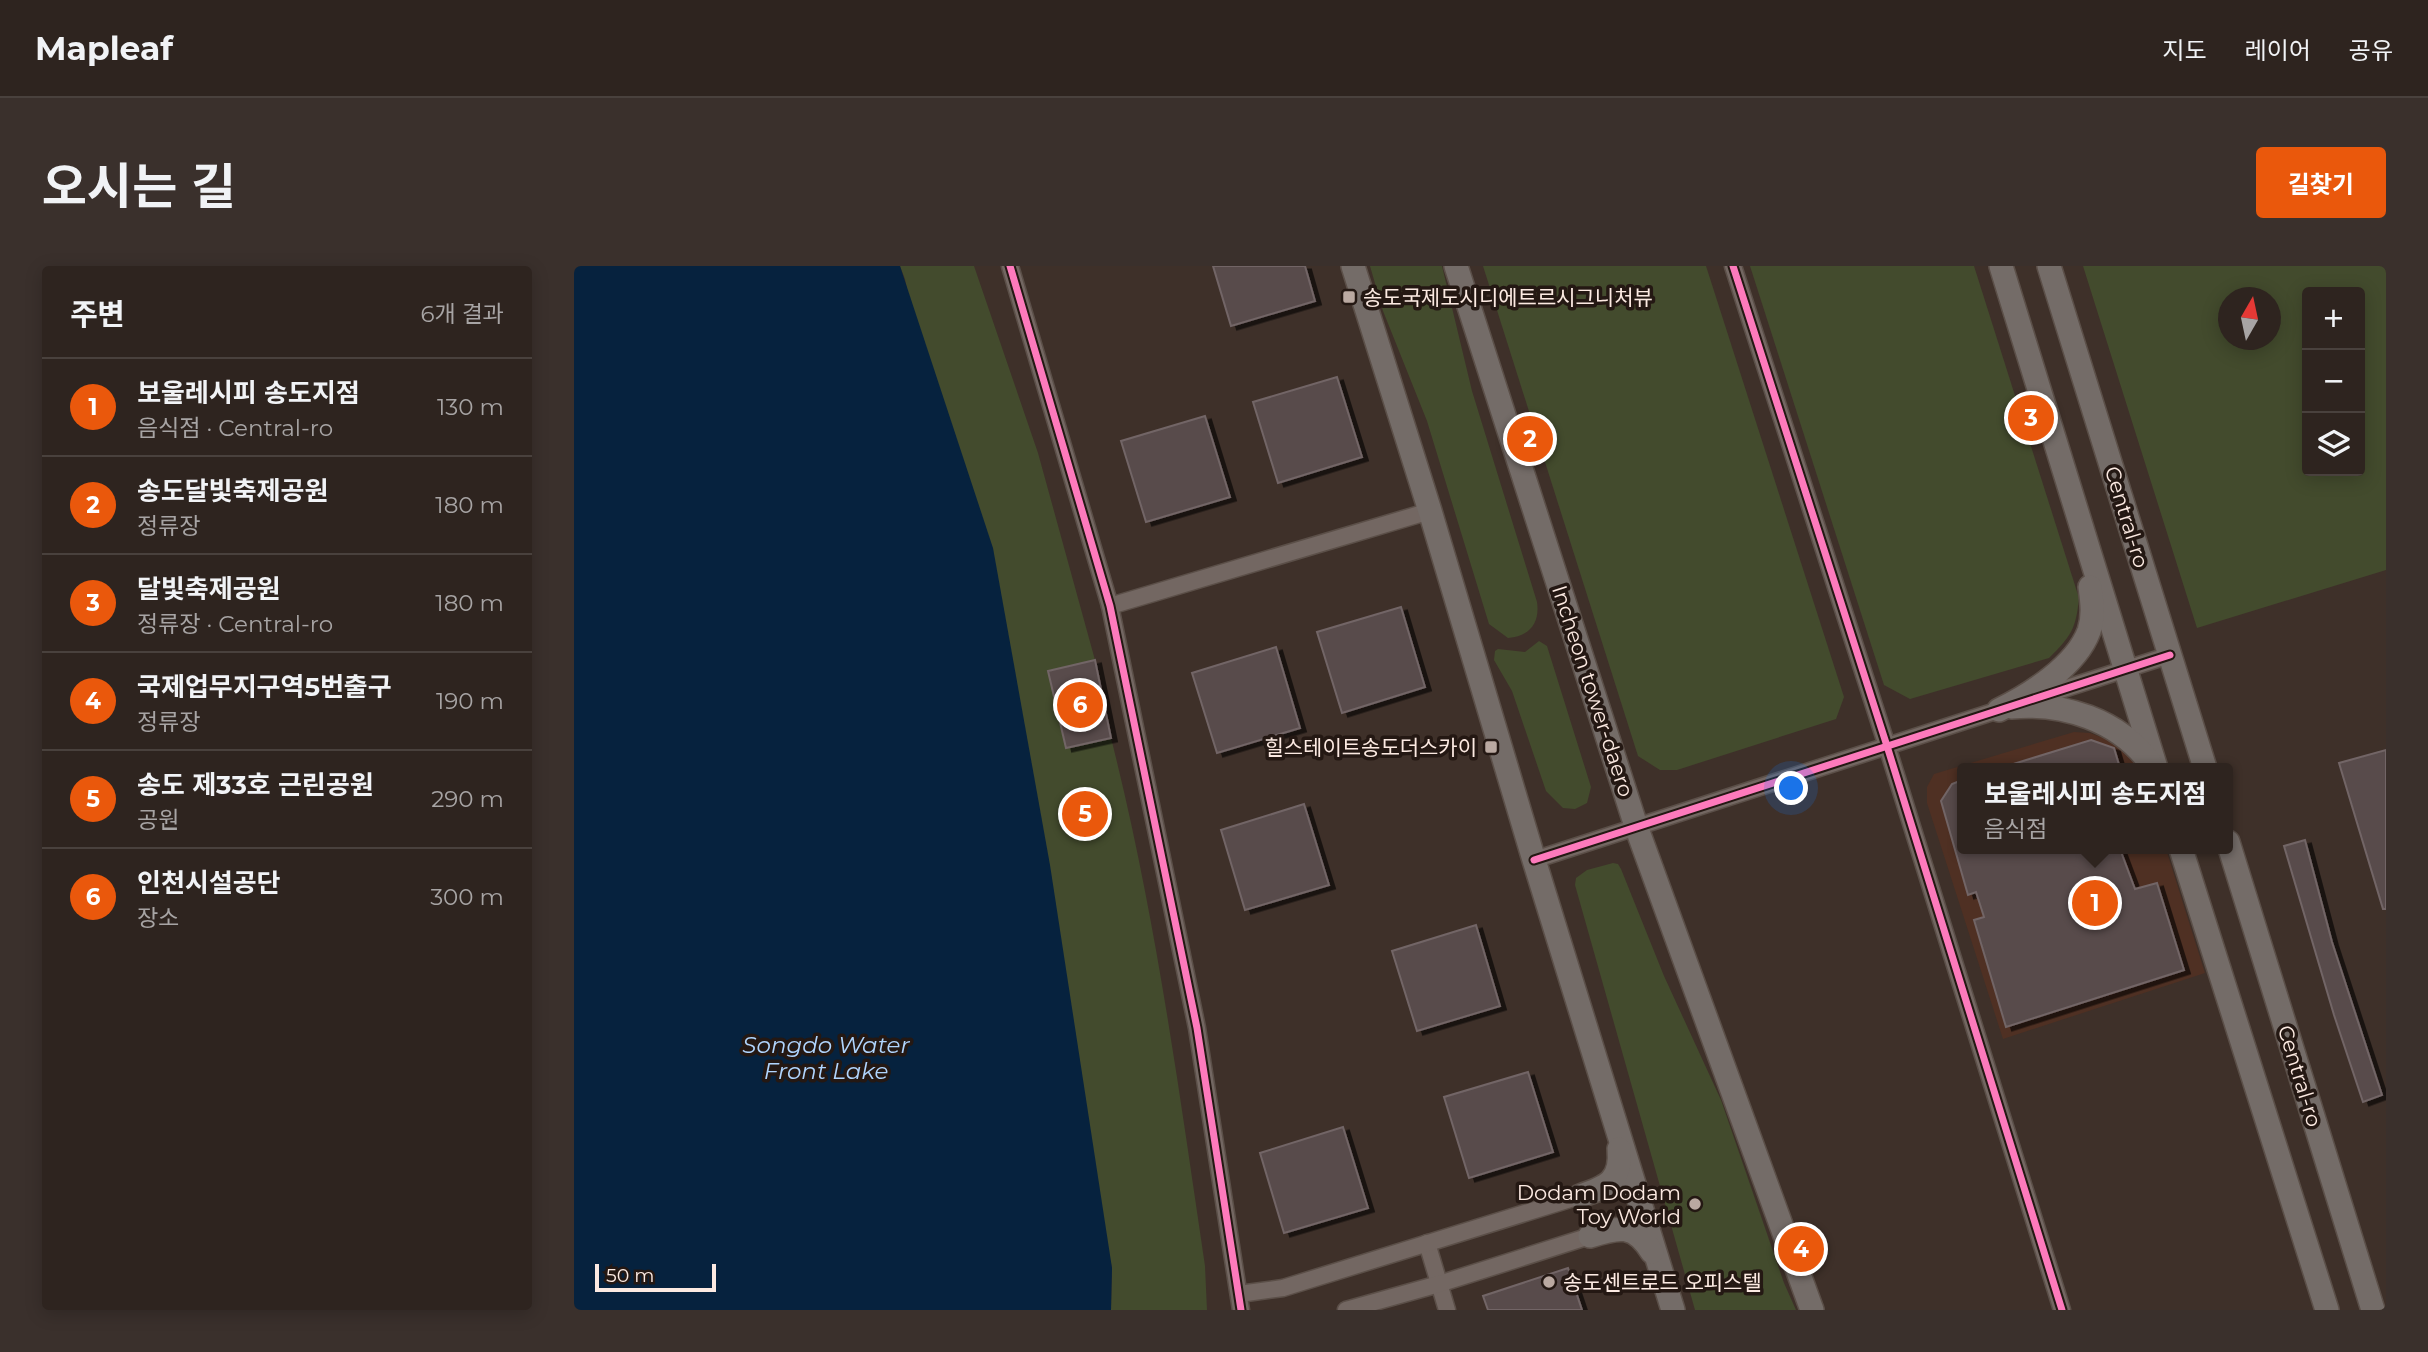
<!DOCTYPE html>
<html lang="ko">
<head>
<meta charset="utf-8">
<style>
	body { margin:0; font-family:Montserrat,"Noto Sans KR",sans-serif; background:#3a302c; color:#f1f3f6 }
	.controls { position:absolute; right:21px; top:21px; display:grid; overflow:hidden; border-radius:7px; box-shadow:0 4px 18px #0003 }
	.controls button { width:63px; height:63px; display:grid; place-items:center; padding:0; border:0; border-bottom:2px solid #49413d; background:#2e241f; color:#f1f3f6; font:35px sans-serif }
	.compass { position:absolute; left:1644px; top:21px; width:63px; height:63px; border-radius:50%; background:#2e241f; box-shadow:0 4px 18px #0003; rotate:9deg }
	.scale { position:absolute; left:21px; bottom:18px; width:121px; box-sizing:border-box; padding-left:7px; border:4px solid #fceae2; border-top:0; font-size:19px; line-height:24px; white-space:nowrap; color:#fceae2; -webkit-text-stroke:5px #241813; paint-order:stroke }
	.you { position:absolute; left:1218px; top:523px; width:24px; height:24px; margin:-18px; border:5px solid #fff; border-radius:50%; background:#1a73e8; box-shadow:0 0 0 10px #1a73e833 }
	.badge { display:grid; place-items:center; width:46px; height:46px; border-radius:50%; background:#ea580c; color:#fff; font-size:23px; font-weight:700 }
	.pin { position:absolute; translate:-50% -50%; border:4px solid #fff; box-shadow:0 2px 7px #0006 }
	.popup { position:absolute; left:1383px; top:497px; width:276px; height:91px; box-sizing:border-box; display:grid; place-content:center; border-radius:7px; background:#2e241f; filter:drop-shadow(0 2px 5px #0005); font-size:23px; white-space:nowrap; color:#a7a4a4 }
	.popup b { font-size:26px; color:#f1f3f6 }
	.popup::after { content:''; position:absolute; left:50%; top:100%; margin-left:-14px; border:14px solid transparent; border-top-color:#2e241f }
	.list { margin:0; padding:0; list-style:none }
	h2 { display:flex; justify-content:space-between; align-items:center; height:91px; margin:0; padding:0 28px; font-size:30px }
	h2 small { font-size:23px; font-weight:400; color:#a7a4a4 }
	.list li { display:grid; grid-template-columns:46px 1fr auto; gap:21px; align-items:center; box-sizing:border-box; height:98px; padding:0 28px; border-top:2px solid #49413d }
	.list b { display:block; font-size:26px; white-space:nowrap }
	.list p { margin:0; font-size:23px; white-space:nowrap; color:#a7a4a4 }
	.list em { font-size:23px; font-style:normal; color:#a7a4a4 }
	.icon { flex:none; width:38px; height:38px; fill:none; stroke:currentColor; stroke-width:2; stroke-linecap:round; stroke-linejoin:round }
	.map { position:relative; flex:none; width:1812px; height:1044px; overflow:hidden; border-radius:7px }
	header { display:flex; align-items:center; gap:42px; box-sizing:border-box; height:98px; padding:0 35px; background:#2e241f; border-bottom:2px solid #49413d }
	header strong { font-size:33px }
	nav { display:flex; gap:38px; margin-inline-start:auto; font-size:24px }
	.intro { display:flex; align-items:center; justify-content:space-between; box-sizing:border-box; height:168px; padding:0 42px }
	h1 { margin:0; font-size:49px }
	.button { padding:18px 32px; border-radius:7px; background:#ea580c; color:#fff; font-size:24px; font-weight:700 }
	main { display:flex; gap:42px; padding:0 42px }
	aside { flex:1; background:#2e241f; border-radius:7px; box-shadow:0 4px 18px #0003 }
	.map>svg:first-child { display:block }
	.built { fill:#4f3023 }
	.green { fill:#434b2d; fill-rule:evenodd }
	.water { fill:#06223e }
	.building { fill:#584c4c; stroke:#726566; stroke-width:2; filter:url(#shadow) }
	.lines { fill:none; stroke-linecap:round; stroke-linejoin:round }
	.street-casing { stroke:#5b4f48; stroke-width:19 }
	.secondary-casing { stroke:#5b4f48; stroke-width:26 }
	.street { stroke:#736762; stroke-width:16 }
	.secondary { stroke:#746c68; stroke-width:23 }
	.cycleway-casing { stroke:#241813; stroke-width:11 }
	.cycleway { stroke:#fd7abc; stroke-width:7 }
	.poi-dot { fill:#baa9a1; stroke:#241813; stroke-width:2.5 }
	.labels { text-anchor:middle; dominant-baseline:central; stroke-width:7; stroke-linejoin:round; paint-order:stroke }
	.poi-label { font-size:21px; fill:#fceae2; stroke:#241813; text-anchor:start }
	.street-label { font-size:21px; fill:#fceae2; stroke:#241813 }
	.water-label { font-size:23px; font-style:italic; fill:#b0d5fe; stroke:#241813 }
</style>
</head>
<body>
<header>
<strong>Mapleaf</strong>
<nav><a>지도</a><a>레이어</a><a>공유</a></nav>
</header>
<div class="intro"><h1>오시는 길</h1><a class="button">길찾기</a></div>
<main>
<aside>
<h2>주변<small>6개 결과</small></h2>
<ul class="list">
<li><span class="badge">1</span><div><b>보울레시피 송도지점</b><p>음식점 · Central-ro</p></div><em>130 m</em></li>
<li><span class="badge">2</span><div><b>송도달빛축제공원</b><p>정류장</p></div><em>180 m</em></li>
<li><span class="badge">3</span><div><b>달빛축제공원</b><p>정류장 · Central-ro</p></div><em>180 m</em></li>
<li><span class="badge">4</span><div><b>국제업무지구역5번출구</b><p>정류장</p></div><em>190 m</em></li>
<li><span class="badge">5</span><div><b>송도 제33호 근린공원</b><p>공원</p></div><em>290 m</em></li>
<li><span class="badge">6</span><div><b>인천시설공단</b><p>장소</p></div><em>300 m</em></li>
</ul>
</aside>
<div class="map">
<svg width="1812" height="1044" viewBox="0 0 1812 1044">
	<defs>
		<filter id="shadow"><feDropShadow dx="6" dy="3.5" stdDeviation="0" flood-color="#0009"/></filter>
	</defs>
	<rect width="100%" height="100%" fill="#3e3029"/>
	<!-- built -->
	<path class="built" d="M 1500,466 L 1516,467 L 1540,476 L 1566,502 L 1388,502 L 1388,583 L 1592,583 L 1631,707 L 1429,773 L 1353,537 L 1353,521 L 1360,508 Z"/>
	<!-- green -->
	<g class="green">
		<path d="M 326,0 L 400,0 L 464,187 L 521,394 L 474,405 L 492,482 L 537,472 C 581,645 605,824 631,1000 L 633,1044 L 537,1044 L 538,1002 L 331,13 Z"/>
		<path d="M 796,0 L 868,0 L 898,125 L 963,336 C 966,357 956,370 934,372 L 915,358 L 853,155 L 809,45 Z"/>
		<path d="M 909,0 L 1132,0 L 1270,431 L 1262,453 L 1103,504 L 1086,504 L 1064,490 Z"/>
		<path d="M 1176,0 L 1400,0 L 1505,332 C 1502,363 1497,370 1475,392 L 1336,433 L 1310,419 Z"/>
		<path d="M 1509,0 L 1812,0 L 1812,304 L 1623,362 ZM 1786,26 L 1786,205 L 1733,205 L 1733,26 ZM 1654,32 L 1696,32 L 1696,74 L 1654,74 Z"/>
		<path d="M 965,375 L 973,380 L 1017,521 L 1013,537 L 1001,543 L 989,542 L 972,525 L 938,425 L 920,394 L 921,385 L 924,383 L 951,386 Z"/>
		<path d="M 1039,597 L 1044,598 L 1047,603 L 1090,710 L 1147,834 L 1210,1017 L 1222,1044 L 1121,1044 L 1001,619 L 1002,612 L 1013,604 Z"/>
	</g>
	<!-- water -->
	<path class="water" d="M 0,0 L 326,0 L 419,282 L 476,599 L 538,1002 L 537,1044 L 0,1044 Z"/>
	<!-- building -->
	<g class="building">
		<path d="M 639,0 L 731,0 L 741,35 L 657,60 Z"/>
		<path d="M 763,111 L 788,191 L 704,217 L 679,136 Z"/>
		<path d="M 631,150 L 656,231 L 572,256 L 547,175 Z"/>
		<path d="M 827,341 L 851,421 L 768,447 L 743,366 Z"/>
		<path d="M 702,381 L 726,462 L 643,487 L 618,407 Z"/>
		<path d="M 521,394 L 537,472 L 492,482 L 474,405 Z"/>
		<path d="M 1517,474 L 1540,482 L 1546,502 L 1436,502 L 1436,499 Z"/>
		<path d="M 1812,484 L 1812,643 L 1809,643 L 1765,497 Z"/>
		<path d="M 1388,514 L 1388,583 L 1546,583 L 1561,623 L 1583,617 L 1610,704 L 1432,761 L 1400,654 L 1410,651 L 1402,626 L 1394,629 L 1367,535 L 1378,518 Z"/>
		<path d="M 730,538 L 755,619 L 671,644 L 647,564 Z"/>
		<path d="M 1731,574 L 1758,676 L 1808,829 L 1789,836 L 1760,749 L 1710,580 Z"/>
		<path d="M 902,659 L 926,740 L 843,765 L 818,685 Z"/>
		<path d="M 954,806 L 979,886 L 895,912 L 870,831 Z"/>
		<path d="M 769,861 L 794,942 L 710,967 L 686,887 Z"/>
		<path d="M 994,1002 L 1008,1044 L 914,1044 L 909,1030 Z"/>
	</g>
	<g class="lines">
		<!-- street casing -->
		<g class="street-casing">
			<g id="street">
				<path d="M 436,0 L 536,340 L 623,762 L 667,1044"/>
				<path d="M 1159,0 L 1313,480 L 1488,1044"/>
				<path d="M 536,340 L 856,245"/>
				<path d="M 1455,434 L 1596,389"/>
				<path d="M 960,594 L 1434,441"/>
				<path d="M 853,977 L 873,1044"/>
				<path d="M 665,1028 L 709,1022 L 1006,930"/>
				<path d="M 772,1044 L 865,1018 L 1016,970"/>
			</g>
		</g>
		<!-- secondary casing -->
		<g class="secondary-casing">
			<g id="secondary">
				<path d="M 779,0 L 856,245 L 960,594 L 1099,1044"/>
				<path d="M 882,0 L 1062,560 L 1238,1044"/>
				<path d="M 1427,0 L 1582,502"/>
				<path d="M 1475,0 L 1631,502"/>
				<path d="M 1437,441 C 1489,436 1545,454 1576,497"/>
				<path d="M 1425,444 C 1456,429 1502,400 1515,365 C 1520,350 1518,336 1516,321"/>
				<path d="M 1654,576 L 1799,1044"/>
				<path d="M 1607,583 L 1753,1044"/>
				<path d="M 1006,930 C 1033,921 1048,915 1045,883"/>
				<path d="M 1016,970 C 1045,961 1060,957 1078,986"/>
			</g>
		</g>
		<!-- street -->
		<use href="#street" class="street"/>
		<!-- secondary -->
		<use href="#secondary" class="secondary"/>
		<!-- cycleway casing -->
		<g class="cycleway-casing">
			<g id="cycleway">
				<path d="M 436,0 L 536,340 L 623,762 L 667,1044"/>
				<path d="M 1159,0 L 1313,480 L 1488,1044"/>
				<path d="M 960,594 L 1596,389"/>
			</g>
		</g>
		<!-- cycleway -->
		<use href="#cycleway" class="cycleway"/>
	</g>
	<!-- markers -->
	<g class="poi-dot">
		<rect x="768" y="24" width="14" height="14" rx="3.5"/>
		<rect x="910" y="474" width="14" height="14" rx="3.5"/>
		<circle cx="1121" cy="938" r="7"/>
		<circle cx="975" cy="1016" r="7"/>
	</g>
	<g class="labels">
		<!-- poi labels -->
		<g class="poi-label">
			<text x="789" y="31">송도국제도시디에트르시그니처뷰</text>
			<text x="903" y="481" text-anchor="end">힐스테이트송도더스카이</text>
			<text x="1107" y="926" text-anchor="end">Dodam Dodam<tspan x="1107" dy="24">Toy World</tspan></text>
			<text x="989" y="1016">송도센트로드 오피스텔</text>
		</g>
		<!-- street labels -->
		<g class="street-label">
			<text transform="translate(1553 251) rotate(73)">Central-ro</text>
			<text transform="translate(1019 425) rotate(72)">Incheon tower-daero</text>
			<text transform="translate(1726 810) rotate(73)">Central-ro</text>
		</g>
		<!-- water labels -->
		<g class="water-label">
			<text x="252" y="779">Songdo Water<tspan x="252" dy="26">Front Lake</tspan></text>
		</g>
	</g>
</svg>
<div class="controls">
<button>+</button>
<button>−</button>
<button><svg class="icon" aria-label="layers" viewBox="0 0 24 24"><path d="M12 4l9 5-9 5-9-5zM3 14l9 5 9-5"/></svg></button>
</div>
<svg class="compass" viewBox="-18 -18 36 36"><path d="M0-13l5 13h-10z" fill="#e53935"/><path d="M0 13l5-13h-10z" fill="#a7a4a4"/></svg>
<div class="scale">50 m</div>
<div class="you"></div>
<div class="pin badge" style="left:1521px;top:637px">1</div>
<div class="popup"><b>보울레시피 송도지점</b>음식점</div>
<div class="pin badge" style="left:956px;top:173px">2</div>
<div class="pin badge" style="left:1457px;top:152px">3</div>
<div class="pin badge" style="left:1227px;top:983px">4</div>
<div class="pin badge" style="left:511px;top:548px">5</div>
<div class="pin badge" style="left:506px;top:439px">6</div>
</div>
</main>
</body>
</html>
